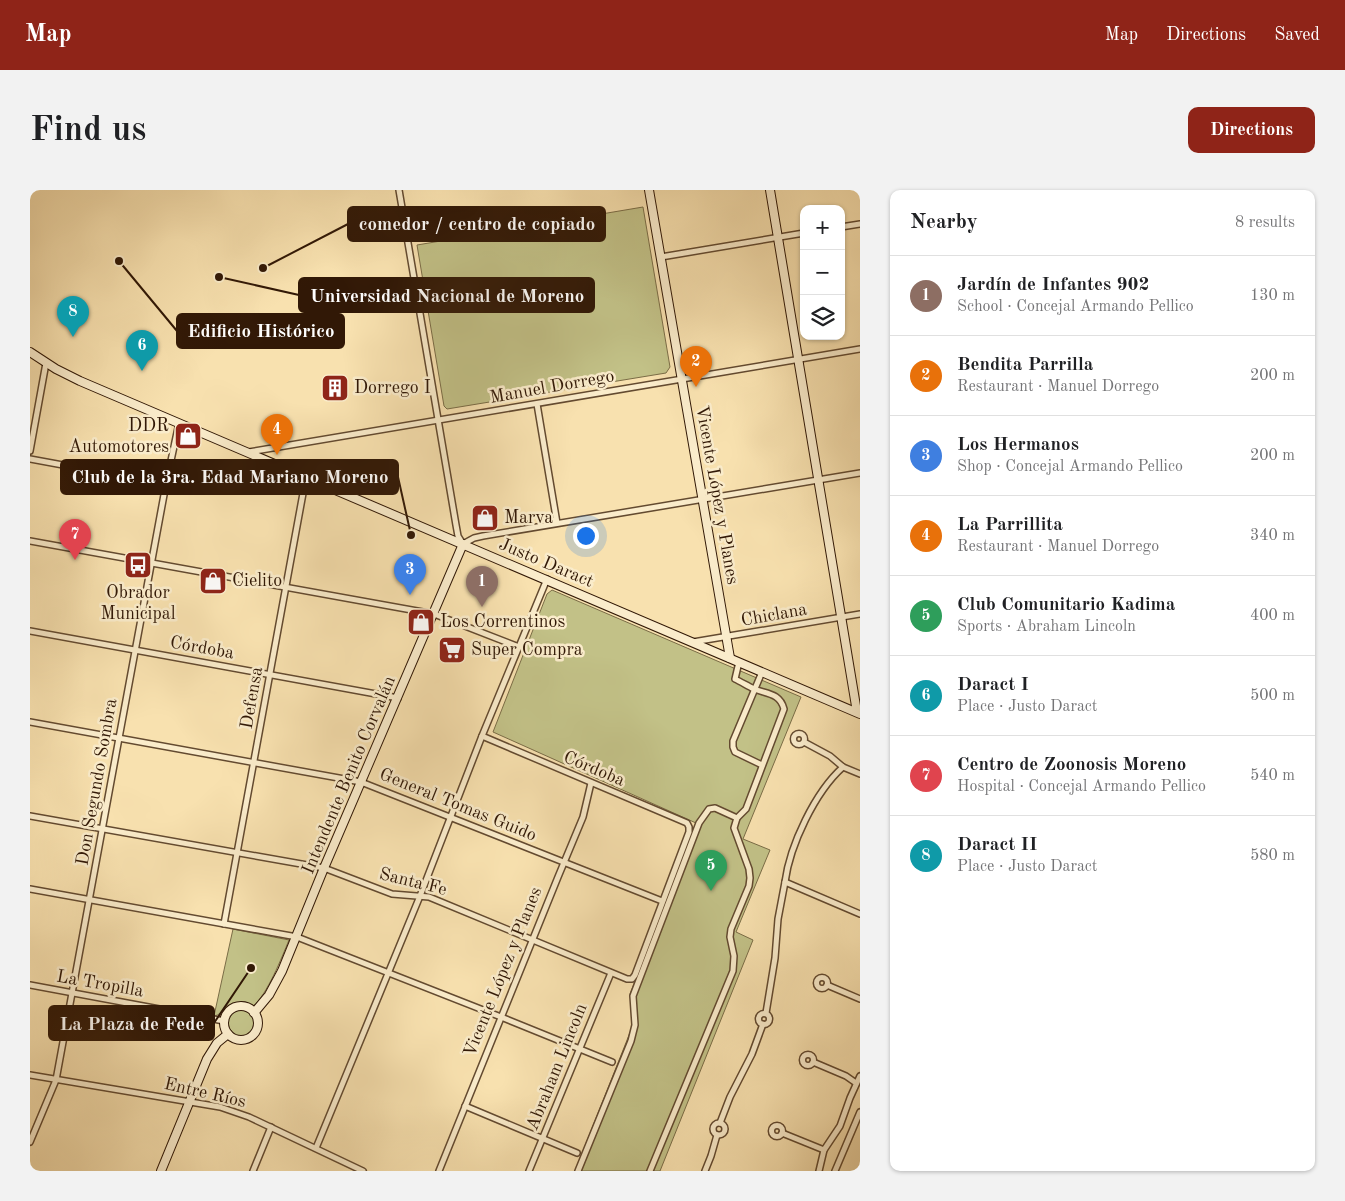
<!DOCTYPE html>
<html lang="en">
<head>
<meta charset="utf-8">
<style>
	body { margin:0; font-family:"Old Standard TT",serif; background:#f2f2f2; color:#202124 }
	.controls { position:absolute; right:15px; top:15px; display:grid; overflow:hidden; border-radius:10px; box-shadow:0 1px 4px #0004 }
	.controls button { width:45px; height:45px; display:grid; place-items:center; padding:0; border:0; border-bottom:1px solid #e0e0e0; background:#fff; color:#202124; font:25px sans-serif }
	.you { position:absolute; left:555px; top:345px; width:18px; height:18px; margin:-12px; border:4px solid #fff; border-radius:50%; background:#1a73e8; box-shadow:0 0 0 8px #1a73e833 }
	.badge { display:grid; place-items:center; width:32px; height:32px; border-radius:50%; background:#8f2418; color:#fff; font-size:16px; font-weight:700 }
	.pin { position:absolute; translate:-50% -41px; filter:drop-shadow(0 1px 2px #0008) }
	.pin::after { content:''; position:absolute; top:26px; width:18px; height:15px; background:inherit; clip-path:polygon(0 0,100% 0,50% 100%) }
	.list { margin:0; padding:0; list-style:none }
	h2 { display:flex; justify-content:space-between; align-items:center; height:65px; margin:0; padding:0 20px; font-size:21px }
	h2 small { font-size:16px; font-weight:400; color:#757577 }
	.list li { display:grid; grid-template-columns:32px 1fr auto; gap:15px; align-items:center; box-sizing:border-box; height:80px; padding:0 20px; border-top:1px solid #e0e0e0 }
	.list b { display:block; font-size:19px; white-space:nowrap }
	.list p { margin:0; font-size:16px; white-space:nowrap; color:#757577 }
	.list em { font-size:16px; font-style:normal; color:#757577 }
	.icon { flex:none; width:28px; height:28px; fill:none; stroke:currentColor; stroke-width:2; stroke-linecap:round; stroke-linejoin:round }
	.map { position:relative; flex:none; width:830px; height:981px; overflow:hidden; border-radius:10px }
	header { display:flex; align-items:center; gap:30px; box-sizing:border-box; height:70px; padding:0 25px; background:#8f2418; color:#fff }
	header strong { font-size:24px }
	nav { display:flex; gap:28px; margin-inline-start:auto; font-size:18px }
	.intro { display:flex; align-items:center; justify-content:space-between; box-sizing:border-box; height:120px; padding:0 30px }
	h1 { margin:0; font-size:35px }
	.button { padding:12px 22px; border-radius:10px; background:#8f2418; color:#fff; font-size:18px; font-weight:700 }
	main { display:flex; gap:30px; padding:0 30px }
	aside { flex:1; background:#fff; border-radius:10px; box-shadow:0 1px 4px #0004 }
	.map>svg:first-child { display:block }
	.green { fill:#c2c187; stroke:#7a6c46 }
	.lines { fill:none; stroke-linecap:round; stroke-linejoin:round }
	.street-casing { stroke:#634a30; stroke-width:8 }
	.secondary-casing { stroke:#311806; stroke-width:10 }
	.street { stroke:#faeccb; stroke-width:5 }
	.secondary { stroke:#faeccb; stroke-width:8 }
	.labels { text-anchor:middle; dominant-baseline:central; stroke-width:5; stroke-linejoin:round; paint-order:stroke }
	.street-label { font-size:18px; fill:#311806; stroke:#faeccb }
	.poi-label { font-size:18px; fill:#311806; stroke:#faeccb; text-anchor:start }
	.leader { fill:none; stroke:#311806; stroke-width:2 }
	.callout-dot { fill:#311806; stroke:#faeccb; stroke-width:2 }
	.callout { fill:#311806; stroke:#311806; stroke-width:2 }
	.callout-label { font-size:19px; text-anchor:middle; font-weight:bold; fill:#fff }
</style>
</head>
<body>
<header>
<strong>Map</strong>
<nav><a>Map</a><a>Directions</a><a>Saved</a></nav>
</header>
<div class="intro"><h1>Find us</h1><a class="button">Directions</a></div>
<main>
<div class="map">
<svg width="830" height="981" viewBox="0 0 830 981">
	<rect width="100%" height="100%" fill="#f8e1af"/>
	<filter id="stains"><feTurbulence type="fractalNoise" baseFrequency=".004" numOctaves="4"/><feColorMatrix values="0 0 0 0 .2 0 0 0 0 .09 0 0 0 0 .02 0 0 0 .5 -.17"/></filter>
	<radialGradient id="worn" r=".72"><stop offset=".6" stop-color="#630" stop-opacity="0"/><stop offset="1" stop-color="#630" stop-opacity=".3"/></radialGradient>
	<!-- green -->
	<g class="green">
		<path d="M 613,17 L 640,177 L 636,183 L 417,219 L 414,216 L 387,55 Z"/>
		<path d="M 522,400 L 771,507 L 713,649 L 740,660 L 706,742 L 723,750 L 630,981 L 545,981 L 603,835 L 600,804 L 666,633 L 463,542 L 517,404 Z"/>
		<path d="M 203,739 L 259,750 C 252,767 237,805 223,816 C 213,815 204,810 194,819 C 190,822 190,825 184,826 Z"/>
		<circle cx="211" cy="833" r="17"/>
	</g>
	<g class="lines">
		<!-- street casing -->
		<g class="street-casing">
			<g id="street">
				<path d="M 369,0 L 426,335 L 428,346 L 433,354 L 444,348 L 453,346 L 830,283"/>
				<path d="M 811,37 L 830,34"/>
				<path d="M 631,67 L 774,43"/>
				<path d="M 507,214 L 527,333"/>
				<path d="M 0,261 L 16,173"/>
				<path d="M 219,262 L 830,159"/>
				<path d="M 0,269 L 136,294"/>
				<path d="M 0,351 L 404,424 L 489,457"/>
				<path d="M 0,441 L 368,508"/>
				<path d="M 663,452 L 830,424"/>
				<path d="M 0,532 L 331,592 L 632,711"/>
				<circle cx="769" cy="549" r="5.5"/>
				<path d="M 774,552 L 800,566 L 813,577 L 830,584"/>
				<path d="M 732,575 L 705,562 L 703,557 L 703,551 L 732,482"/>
				<path d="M 0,626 L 294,678 L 362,704 L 399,707 L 597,789 L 602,789 L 605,785 L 659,642 L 659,637 L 657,633 L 452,546"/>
				<path d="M 755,692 C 760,655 785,602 813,577"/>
				<path d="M 0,699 L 267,747 L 471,827 L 582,872"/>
				<path d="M 194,734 L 276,287"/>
				<circle cx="792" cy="793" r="5.5"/>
				<path d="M 0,795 L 194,831"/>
				<path d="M 797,795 L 830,809"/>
				<path d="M 736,823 L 745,768 L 748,729 L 755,692 L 830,724"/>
				<circle cx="734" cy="829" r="5.5"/>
				<circle cx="778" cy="870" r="5.5"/>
				<path d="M 783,872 L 816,886 L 826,893"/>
				<path d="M 0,885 L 190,917 L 219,927 L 333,981"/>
				<path d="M 435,916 L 547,963"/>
				<circle cx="689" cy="939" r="6"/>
				<path d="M 690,933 L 700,907 L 722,864 L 733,834"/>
				<circle cx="747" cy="941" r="5.5"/>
				<path d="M 752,943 L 794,960"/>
				<path d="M 0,952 L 26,890 L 89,548 L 136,294 L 149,233"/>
				<path d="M 286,958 L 390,706 L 452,546 L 517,389"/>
				<path d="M 223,981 L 241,937"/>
				<path d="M 409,981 L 528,687 L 553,627 L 561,593"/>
				<path d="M 499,981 L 581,783"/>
				<path d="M 548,981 L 601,851 L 605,835 L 603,806 L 669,633 L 679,619 L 685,618 L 707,628"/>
				<path d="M 620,981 L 703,781 L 704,766 L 700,747 L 701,739 L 719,696 L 720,688 L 719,679 L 704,638 L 707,628 L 716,619 L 754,519 C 750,503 737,504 724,499 C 718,496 711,492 705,489 L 709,472"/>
				<path d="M 675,981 L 681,966 L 687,945"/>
				<path d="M 789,981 L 794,960 L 810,936 L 820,908 L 830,886"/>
				<path d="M 805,981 L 830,922"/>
			</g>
		</g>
		<!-- secondary casing -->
		<g class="secondary-casing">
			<g id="secondary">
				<path d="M 619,0 L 700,468"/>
				<path d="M 740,0 L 827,522"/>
				<path d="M 0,162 L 26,179 L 50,191 L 830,524"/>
				<circle cx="211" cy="833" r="17"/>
				<path d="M 224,823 L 239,805 L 252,781 L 294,678 L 433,354"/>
				<path d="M 131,981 L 177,869 L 187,853 L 198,844"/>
			</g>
		</g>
		<!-- street -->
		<use href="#street" class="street"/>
		<!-- secondary -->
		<use href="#secondary" class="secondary"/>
	</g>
	<!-- icons -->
	<defs>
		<g id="building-square" transform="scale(1.4375)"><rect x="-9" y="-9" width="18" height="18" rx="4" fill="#8f2418" stroke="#faeccb"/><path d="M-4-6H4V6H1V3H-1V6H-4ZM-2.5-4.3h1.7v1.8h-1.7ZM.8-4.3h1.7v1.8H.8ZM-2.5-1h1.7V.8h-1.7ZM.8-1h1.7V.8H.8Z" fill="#fff"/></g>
		<g id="shop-square" transform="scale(1.4375)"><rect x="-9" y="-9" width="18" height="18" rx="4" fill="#8f2418" stroke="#faeccb"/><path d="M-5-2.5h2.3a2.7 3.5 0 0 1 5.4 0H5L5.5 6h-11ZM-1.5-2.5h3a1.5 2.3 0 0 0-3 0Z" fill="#fff"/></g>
		<g id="bus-square" transform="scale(1.4375)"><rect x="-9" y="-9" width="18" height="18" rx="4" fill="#8f2418" stroke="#faeccb"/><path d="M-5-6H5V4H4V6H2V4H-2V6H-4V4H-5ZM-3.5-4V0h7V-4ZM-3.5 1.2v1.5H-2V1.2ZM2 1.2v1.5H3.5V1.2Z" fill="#fff"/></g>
		<g id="supermarket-square" transform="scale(1.4375)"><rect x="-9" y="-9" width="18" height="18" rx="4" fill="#8f2418" stroke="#faeccb"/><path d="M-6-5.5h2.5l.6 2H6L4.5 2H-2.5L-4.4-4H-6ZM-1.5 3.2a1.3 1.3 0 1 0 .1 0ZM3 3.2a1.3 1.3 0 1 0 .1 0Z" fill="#fff"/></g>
	</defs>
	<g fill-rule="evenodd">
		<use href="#building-square" x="305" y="198"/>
		<use href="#shop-square" x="158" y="246"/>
		<use href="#shop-square" x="455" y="328"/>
		<use href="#bus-square" x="108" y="375"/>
		<use href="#shop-square" x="183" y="391"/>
		<use href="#shop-square" x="391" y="432"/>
		<use href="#supermarket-square" x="422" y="460"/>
	</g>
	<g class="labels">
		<!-- street labels -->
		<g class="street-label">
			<text transform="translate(522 197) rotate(-10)">Manuel Dorrego</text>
			<text transform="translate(687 305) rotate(80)">Vicente López y Planes</text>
			<text transform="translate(516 373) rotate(23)">Justo Daract</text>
			<text transform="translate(744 425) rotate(-10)">Chiclana</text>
			<text transform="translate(172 458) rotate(10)">Córdoba</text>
			<text transform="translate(222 508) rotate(-80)">Defensa</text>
			<text transform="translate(564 579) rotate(23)">Córdoba</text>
			<text transform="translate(319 585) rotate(-67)">Intendente Benito Corvalán</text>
			<text transform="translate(67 592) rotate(-80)">Don Segundo Sombra</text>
			<text transform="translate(428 615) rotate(22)">General Tomas Guido</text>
			<text transform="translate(383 692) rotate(14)">Santa Fe</text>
			<text transform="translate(473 782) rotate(-68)">Vicente López y Planes</text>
			<text transform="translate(70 794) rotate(10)">La Tropilla</text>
			<text transform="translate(527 877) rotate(-68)">Abraham Lincoln</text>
			<text transform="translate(175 903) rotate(13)">Entre Ríos</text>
		</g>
		<!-- poi labels -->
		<g class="poi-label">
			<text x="324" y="198">Dorrego I</text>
			<text x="139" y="236" text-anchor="end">DDR<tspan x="139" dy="21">Automotores</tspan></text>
			<text x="474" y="328">Marva</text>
			<text x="202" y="391">Cielito</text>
			<text x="108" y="403" text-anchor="middle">Obrador<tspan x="108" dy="21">Municipal</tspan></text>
			<text x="410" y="432">Los Correntinos</text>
			<text x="441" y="460">Super Compra</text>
		</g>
	</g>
	<!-- callouts -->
	<path class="leader" d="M233 78L318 34M189 87L269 105M89 71L147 141M381 345L368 287M221 778L184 833"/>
	<g class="callout-dot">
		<circle cx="233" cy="78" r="5"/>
		<circle cx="189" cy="87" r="5"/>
		<circle cx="89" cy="71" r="5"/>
		<circle cx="381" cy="345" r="5"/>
		<circle cx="221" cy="778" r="5"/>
	</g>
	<g class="callout">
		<rect x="318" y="17" width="257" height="34" rx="5"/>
		<rect x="269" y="88" width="295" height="34" rx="5"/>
		<rect x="147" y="124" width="167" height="34" rx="5"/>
		<rect x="31" y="270" width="337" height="34" rx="5"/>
		<rect x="19" y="816" width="165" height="34" rx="5"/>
	</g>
	<g class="callout-label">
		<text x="447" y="40">comedor / centro de copiado</text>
		<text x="417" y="112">Universidad Nacional de Moreno</text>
		<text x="231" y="147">Edificio Histórico</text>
		<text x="200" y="293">Club de la 3ra. Edad Mariano Moreno</text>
		<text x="102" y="840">La Plaza de Fede</text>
	</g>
	<rect width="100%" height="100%" filter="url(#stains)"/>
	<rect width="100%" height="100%" fill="url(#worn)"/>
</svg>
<div class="controls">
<button>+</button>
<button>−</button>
<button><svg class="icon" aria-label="layers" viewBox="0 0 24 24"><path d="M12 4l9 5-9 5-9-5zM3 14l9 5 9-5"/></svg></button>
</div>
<div class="you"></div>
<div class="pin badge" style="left:452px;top:417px;background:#8d6e63">1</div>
<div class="pin badge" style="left:666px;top:197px;background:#e8710a">2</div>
<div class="pin badge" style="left:380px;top:405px;background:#3f7fe0">3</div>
<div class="pin badge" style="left:247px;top:265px;background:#e8710a">4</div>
<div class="pin badge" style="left:681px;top:701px;background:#2e9e5b">5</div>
<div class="pin badge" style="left:112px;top:181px;background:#0f9aa8">6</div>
<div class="pin badge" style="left:45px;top:370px;background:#e0444e">7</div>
<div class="pin badge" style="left:43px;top:147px;background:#0f9aa8">8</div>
</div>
<aside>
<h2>Nearby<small>8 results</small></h2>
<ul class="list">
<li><span class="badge" style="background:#8d6e63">1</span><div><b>Jardín de Infantes 902</b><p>School · Concejal Armando Pellico</p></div><em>130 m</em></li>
<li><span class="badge" style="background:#e8710a">2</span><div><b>Bendita Parrilla</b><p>Restaurant · Manuel Dorrego</p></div><em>200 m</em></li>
<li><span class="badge" style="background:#3f7fe0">3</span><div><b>Los Hermanos</b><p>Shop · Concejal Armando Pellico</p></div><em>200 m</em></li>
<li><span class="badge" style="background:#e8710a">4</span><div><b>La Parrillita</b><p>Restaurant · Manuel Dorrego</p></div><em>340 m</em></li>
<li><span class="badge" style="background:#2e9e5b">5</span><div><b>Club Comunitario Kadima</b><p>Sports · Abraham Lincoln</p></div><em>400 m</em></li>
<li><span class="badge" style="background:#0f9aa8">6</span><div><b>Daract I</b><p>Place · Justo Daract</p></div><em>500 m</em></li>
<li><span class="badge" style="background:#e0444e">7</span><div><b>Centro de Zoonosis Moreno</b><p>Hospital · Concejal Armando Pellico</p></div><em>540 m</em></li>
<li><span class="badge" style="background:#0f9aa8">8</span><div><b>Daract II</b><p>Place · Justo Daract</p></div><em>580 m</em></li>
</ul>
</aside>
</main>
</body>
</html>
